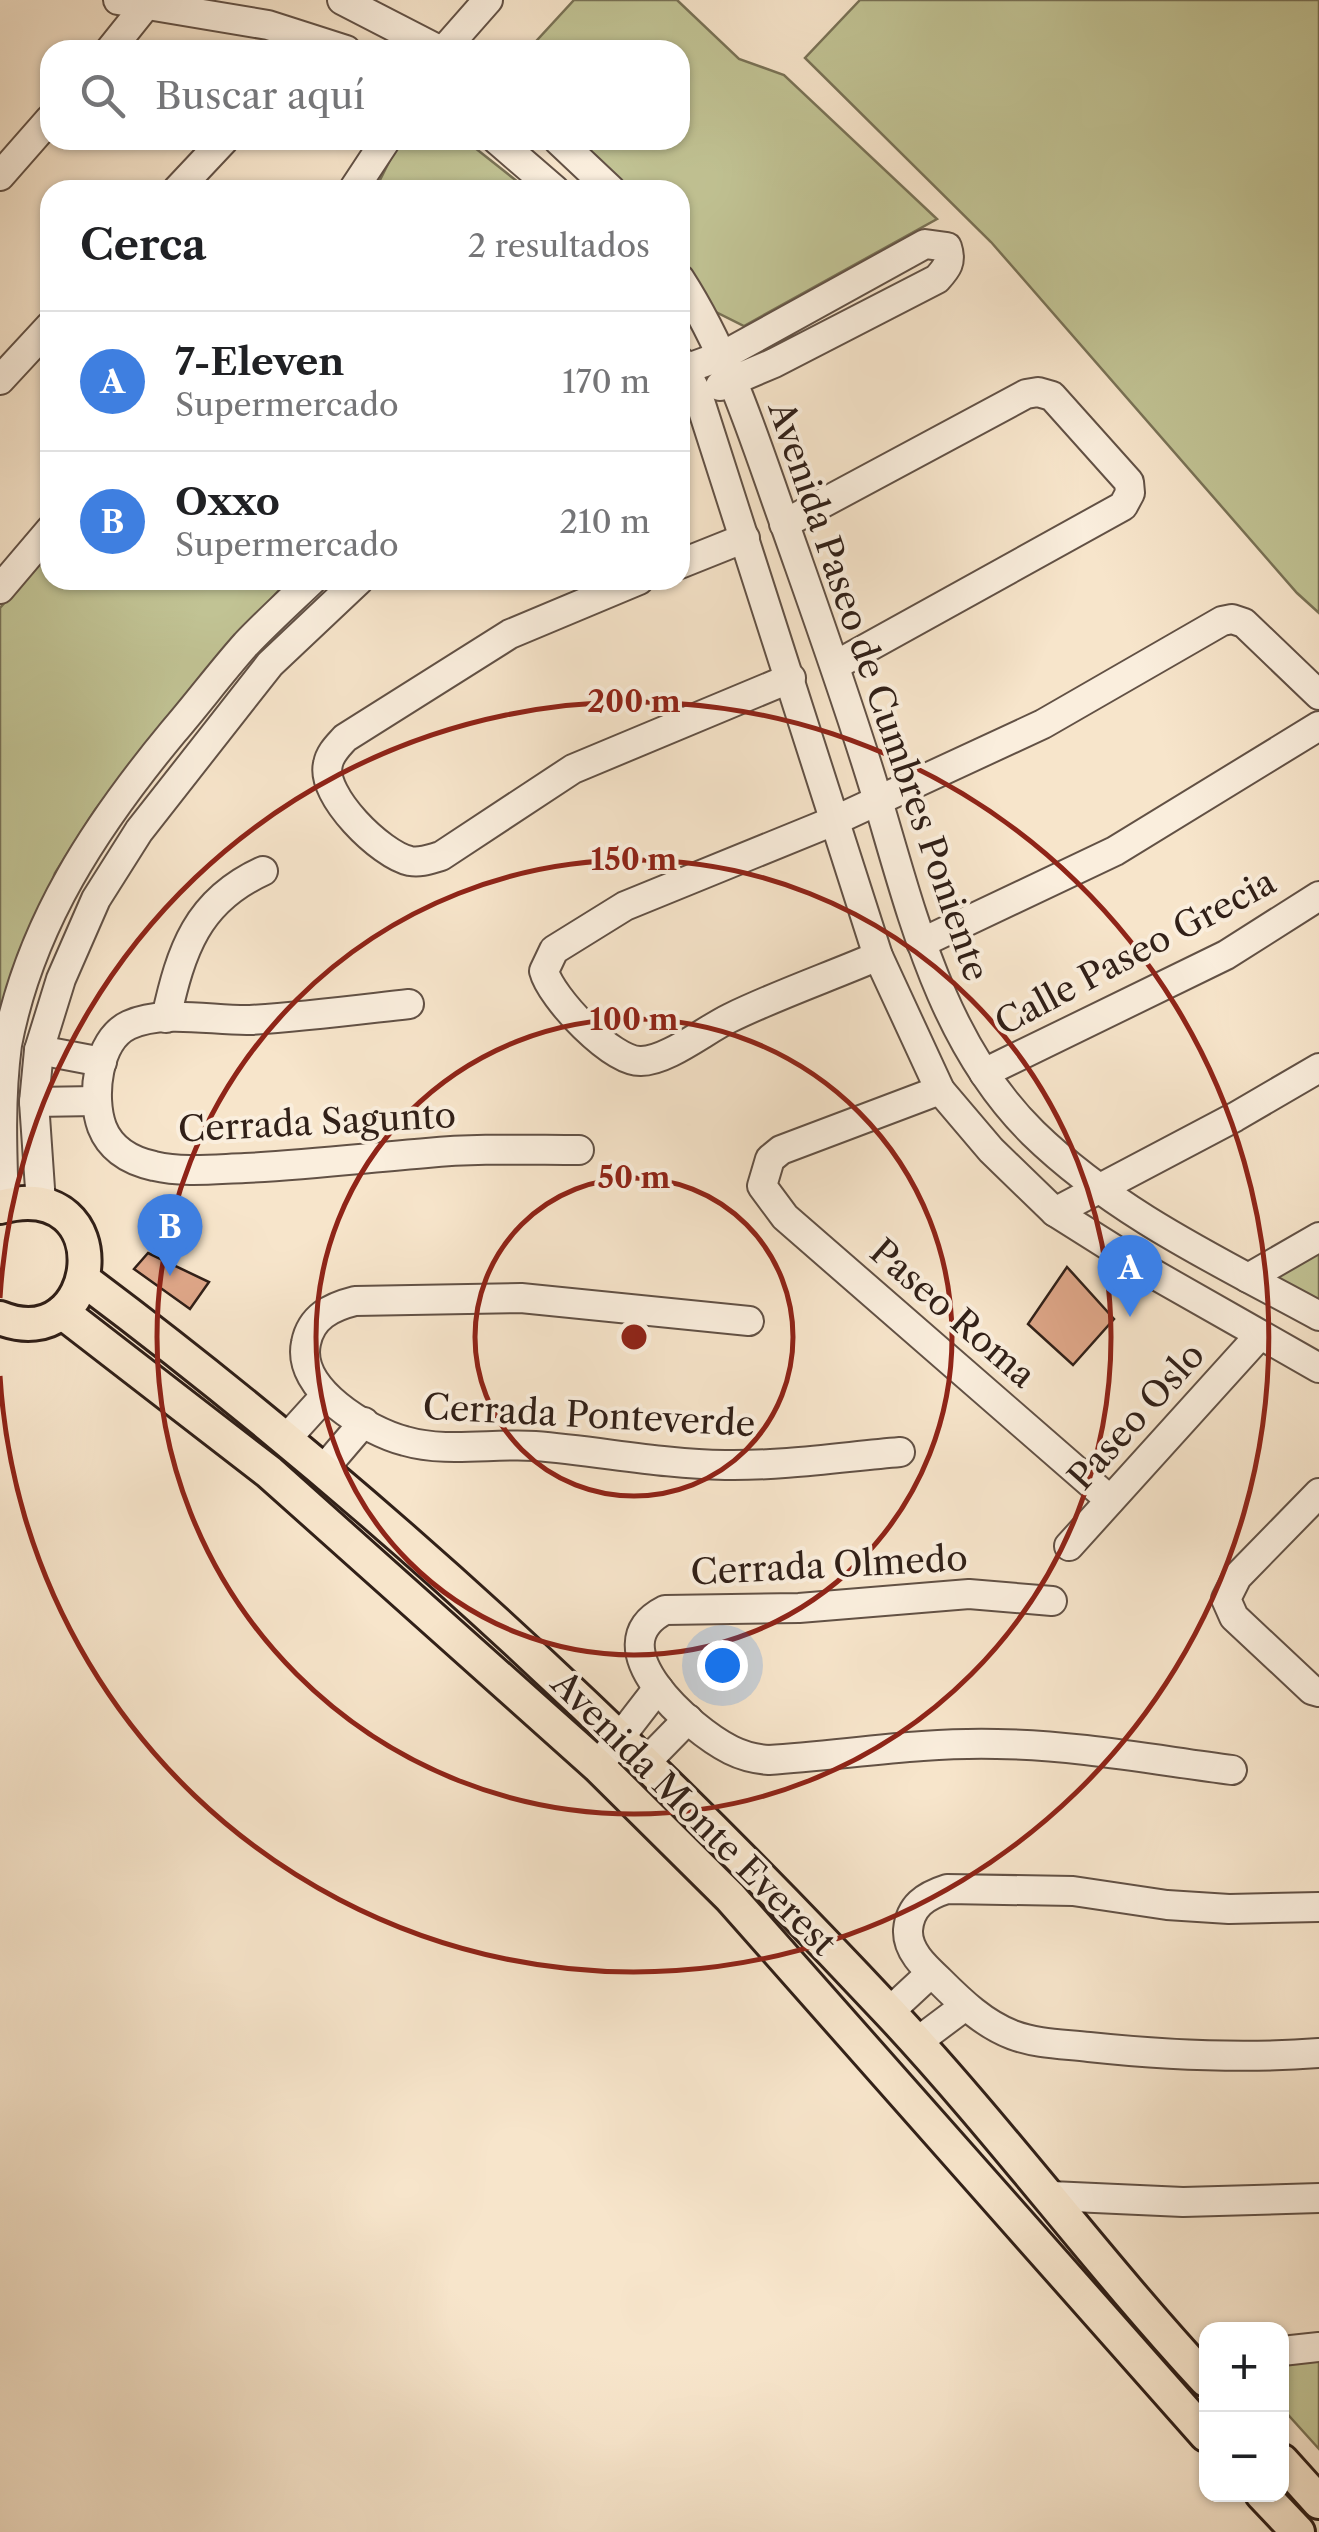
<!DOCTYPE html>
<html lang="es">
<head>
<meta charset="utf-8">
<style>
	body { margin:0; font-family:"Libre Caslon Text",serif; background:#f6f6f6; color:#202124 }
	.controls { position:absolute; right:30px; bottom:30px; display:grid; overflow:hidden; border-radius:20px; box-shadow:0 2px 8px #0004 }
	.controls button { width:90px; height:90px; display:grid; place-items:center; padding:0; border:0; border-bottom:2px solid #e0e0e0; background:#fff; color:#202124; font:50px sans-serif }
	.you { position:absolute; left:722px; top:1665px; width:35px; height:35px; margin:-25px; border:8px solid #fff; border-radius:50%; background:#1a73e8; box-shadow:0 0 0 15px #1a73e833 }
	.badge { display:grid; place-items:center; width:65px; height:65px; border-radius:50%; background:#8f2418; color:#fff; font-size:32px; font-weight:700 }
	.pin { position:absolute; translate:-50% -82px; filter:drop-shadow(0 2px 5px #0008) }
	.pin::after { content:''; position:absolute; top:52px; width:35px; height:30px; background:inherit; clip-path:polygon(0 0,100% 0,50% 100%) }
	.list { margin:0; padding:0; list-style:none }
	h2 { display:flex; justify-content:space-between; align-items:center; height:130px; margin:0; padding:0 40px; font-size:42px }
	h2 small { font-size:32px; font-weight:400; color:#757577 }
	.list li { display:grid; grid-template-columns:65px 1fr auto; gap:30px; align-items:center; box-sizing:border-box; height:140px; padding:0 40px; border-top:2px solid #e0e0e0 }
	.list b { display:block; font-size:38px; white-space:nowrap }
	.list p { margin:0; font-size:32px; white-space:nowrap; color:#757577 }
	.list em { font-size:32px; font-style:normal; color:#757577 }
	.icon { flex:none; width:55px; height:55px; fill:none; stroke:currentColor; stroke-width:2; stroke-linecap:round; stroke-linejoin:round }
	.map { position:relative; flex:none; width:1319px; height:2532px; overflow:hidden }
	.search { position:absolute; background:#fff; box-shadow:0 2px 8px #0004; left:40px; top:40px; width:650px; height:110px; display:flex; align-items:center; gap:25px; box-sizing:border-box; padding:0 35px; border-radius:30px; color:#757577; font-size:38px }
	.panel { position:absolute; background:#fff; box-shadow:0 2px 8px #0004; left:40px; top:180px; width:650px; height:410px; border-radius:30px }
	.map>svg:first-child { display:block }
	.green { fill:#c1c394; stroke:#797256; stroke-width:2.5 }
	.building { fill:#dea688; stroke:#312018; stroke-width:2.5 }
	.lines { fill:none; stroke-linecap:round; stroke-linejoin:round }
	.minor-casing { stroke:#625145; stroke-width:32 }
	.major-casing { stroke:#312018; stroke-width:38 }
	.minor { stroke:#faeedd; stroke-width:28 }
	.major { stroke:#f7e5cb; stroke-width:32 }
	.ring { fill:none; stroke:#8f2418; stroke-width:5 }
	.labels { text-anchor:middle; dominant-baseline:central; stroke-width:8; stroke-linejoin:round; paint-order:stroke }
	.street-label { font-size:35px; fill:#312018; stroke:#faeedd }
	.centre { fill:#8f2418; stroke:#faeedd; stroke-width:5 }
	.ring-label { font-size:30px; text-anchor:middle; font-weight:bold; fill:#8f2418; stroke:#faeedd; stroke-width:8; stroke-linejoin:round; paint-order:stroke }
</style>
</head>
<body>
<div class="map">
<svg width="1319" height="2532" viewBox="0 0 1319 2532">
	<rect width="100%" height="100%" fill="#f7e5cb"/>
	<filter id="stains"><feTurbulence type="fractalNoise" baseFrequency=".002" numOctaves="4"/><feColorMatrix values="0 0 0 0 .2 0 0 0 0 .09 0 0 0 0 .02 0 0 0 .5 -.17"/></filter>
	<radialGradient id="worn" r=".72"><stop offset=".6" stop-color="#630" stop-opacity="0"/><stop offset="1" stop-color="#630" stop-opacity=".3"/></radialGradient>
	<!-- green -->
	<g class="green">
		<path d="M 574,0 L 677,0 L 739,59 L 784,75 L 937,219 L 744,326 L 694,301 L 680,282 L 680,190 L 614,190 L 557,140 L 680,140 L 680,50 L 528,50 Z"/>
		<path d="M 860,0 L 1319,0 L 1319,613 L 1297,593 L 991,242 L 805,58 Z"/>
		<path d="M 400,140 L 465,140 L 528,190 L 375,190 Z"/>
		<path d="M 50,551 L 50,580 L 288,580 L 182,699 L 95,810 L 55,873 L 29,944 L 0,1082 L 0,608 Z"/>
		<path d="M 1319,1253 L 1319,1314 L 1279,1294 L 1280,1269 Z"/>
		<path d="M 1319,2348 L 1319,2449 L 1282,2408 L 1282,2352 Z"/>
	</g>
	<!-- building -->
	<g class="building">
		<path d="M 148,1253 L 209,1282 L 190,1309 L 134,1269 Z"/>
		<path d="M 1067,1267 L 1114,1319 L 1073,1365 L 1028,1324 Z"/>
	</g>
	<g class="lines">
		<!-- minor casing -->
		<g class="minor-casing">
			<g id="minor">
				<path d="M 118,0 L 268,25 L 346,50"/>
				<path d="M 342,0 L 439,50"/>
				<path d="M 110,50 L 150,0"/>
				<path d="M 444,50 L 488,0"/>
				<path d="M 497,140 L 555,190"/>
				<path d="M 558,140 L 611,190"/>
				<path d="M 0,176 L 50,119"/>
				<path d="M 177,190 L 224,140"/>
				<path d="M 353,190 L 386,140"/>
				<path d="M 680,279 C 729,355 754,438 784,522 C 816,613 848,701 876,794 C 912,914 941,1042 1033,1133 C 1115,1213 1220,1262 1319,1316"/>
				<path d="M 680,361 L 698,395 L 878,956 L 940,1090 L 991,1150 L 1055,1212 L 1152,1273 L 1319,1368"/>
				<path d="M 680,371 L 724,355 L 925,244 L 947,247 C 952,262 947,268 937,279 L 774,363 L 720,386"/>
				<path d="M 0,380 L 50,326"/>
				<path d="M 784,524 L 1026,394 L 1038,392 L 1052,396 L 1129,482 L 1130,493 L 1123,506 L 836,665"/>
				<path d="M 680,564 L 745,538"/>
				<path d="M 639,580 L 510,634 L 345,738 C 338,746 330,753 328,764 C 320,795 381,855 410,861 C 421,863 430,859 441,856 L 573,769 L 791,678"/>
				<path d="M 0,589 L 50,530"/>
				<path d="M 921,943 L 1115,851 L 1319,726"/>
				<path d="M 878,956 C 829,977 777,995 730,1018 C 705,1030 667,1061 641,1061 C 612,1062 551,998 544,971 L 554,950 L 625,906 L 836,820 L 1043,724 L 1222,621 L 1232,619 L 1244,623 L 1319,695"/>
				<path d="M 409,1004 C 356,1010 303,1017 250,1020 C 213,1021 164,1009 129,1025 C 97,1040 91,1097 102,1127 C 111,1150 131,1161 154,1166 C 183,1173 216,1169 245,1168 C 306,1165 366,1158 427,1153 C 477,1148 528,1150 579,1150"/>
				<path d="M 166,1018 C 181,950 197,901 263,871"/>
				<path d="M 39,1050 L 102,1062"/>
				<path d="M 984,1073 L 1226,955 L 1319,896"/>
				<path d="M 940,1090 L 781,1150 L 770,1159 L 762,1186 L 785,1217 L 1110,1500"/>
				<path d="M 34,1102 L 96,1101"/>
				<path d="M 41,1203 L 34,1102 L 39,1050 L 61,979 L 96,899 L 139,831 L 270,664 L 359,580"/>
				<path d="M 4,1205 C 2,1151 0,1098 7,1045 C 30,924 96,825 173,732 C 198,703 221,672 246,644 C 267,622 290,601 312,580"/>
				<path d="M 1055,1212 L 1235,1117 L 1319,1068"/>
				<path d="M 1248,1278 L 1319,1237"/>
				<path d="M 749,1321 L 521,1298 L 355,1301 C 331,1307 311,1317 306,1343 C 296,1389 367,1431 405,1441 C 446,1453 493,1443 535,1446 C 598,1451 662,1464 725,1465 C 783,1466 842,1457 900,1452"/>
				<path d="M 287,1438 L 325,1396"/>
				<path d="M 323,1470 L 364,1422"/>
				<path d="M 1319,1493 L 1237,1577 L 1226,1599 L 1234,1617 L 1312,1690 L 1319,1692"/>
				<path d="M 1069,1546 L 1259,1336"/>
				<path d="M 1052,1601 L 969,1594 L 799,1608 L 665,1610 C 594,1646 691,1730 731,1750 C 743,1756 755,1759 769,1760 C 845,1755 921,1742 997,1744 C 1076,1745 1155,1760 1232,1770"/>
				<path d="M 607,1754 L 658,1688"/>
				<path d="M 645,1763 L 688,1719"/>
				<path d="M 1319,1907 L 1229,1909 L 1167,1905 L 1073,1891 L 947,1889 C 925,1896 910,1906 908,1930 C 907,1951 925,1967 939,1980 C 961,2002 984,2024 1013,2035 C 1037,2044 1063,2044 1089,2047 C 1165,2055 1242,2059 1319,2053"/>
				<path d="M 889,2012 L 931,1973"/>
				<path d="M 917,2042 L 965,2006"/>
				<path d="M 1051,2196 L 1183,2202 L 1319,2198"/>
				<path d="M 1282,2351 L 1319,2347"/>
			</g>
		</g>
		<!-- major casing -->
		<g class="major-casing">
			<g id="major">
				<path d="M 0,1207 C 123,1174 102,1359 0,1318"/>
				<path d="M 84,1280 C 374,1497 644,1750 891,2014 C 1001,2132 1097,2262 1206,2380"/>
				<path d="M 62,1312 L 269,1472 L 598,1766 L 730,1897 L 1206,2435"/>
				<path d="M 1282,2461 L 1319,2502"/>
				<path d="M 1262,2494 L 1298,2532"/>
			</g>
		</g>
		<!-- minor -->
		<use href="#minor" class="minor"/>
		<!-- major -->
		<use href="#major" class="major"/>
	</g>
	<!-- distance rings -->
	<g class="ring">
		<circle cx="634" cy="1337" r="159"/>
		<circle cx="634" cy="1337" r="318"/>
		<circle cx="634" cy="1337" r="477"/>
		<path d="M0 1298A635 635 0 1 1 0 1376"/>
	</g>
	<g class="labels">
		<!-- street labels -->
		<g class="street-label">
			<text transform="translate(879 691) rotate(71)">Avenida Paseo de Cumbres Poniente</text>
			<text transform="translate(1135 952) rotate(-28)">Calle Paseo Grecia</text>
			<text transform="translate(317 1122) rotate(-3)">Cerrada Sagunto</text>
			<text transform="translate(953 1313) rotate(41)">Paseo Roma</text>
			<text transform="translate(589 1415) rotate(3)">Cerrada Ponteverde</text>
			<text transform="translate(1136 1416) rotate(-48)">Paseo Oslo</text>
			<text transform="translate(829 1565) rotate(-3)">Cerrada Olmedo</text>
			<text transform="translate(694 1813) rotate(45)">Avenida Monte Everest</text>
		</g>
	</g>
	<circle cx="634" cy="1337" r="15" class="centre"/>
	<g class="ring-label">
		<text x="634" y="712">200 m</text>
		<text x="634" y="870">150 m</text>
		<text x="634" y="1030">100 m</text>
		<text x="634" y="1188">50 m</text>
	</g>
	<rect width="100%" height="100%" filter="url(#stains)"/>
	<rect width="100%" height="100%" fill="url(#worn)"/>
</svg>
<div class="controls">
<button>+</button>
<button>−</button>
</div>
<div class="you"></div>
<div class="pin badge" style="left:1130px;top:1317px;background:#3f7fe0">A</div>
<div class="pin badge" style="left:170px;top:1276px;background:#3f7fe0">B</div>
<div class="search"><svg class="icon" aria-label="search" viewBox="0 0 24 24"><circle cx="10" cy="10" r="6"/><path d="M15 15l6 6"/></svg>Buscar aquí</div>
<section class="panel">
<h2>Cerca<small>2 resultados</small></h2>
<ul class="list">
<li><span class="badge" style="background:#3f7fe0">A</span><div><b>7-Eleven</b><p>Supermercado</p></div><em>170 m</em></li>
<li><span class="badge" style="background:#3f7fe0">B</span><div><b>Oxxo</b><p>Supermercado</p></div><em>210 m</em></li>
</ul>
</section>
</div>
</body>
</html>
